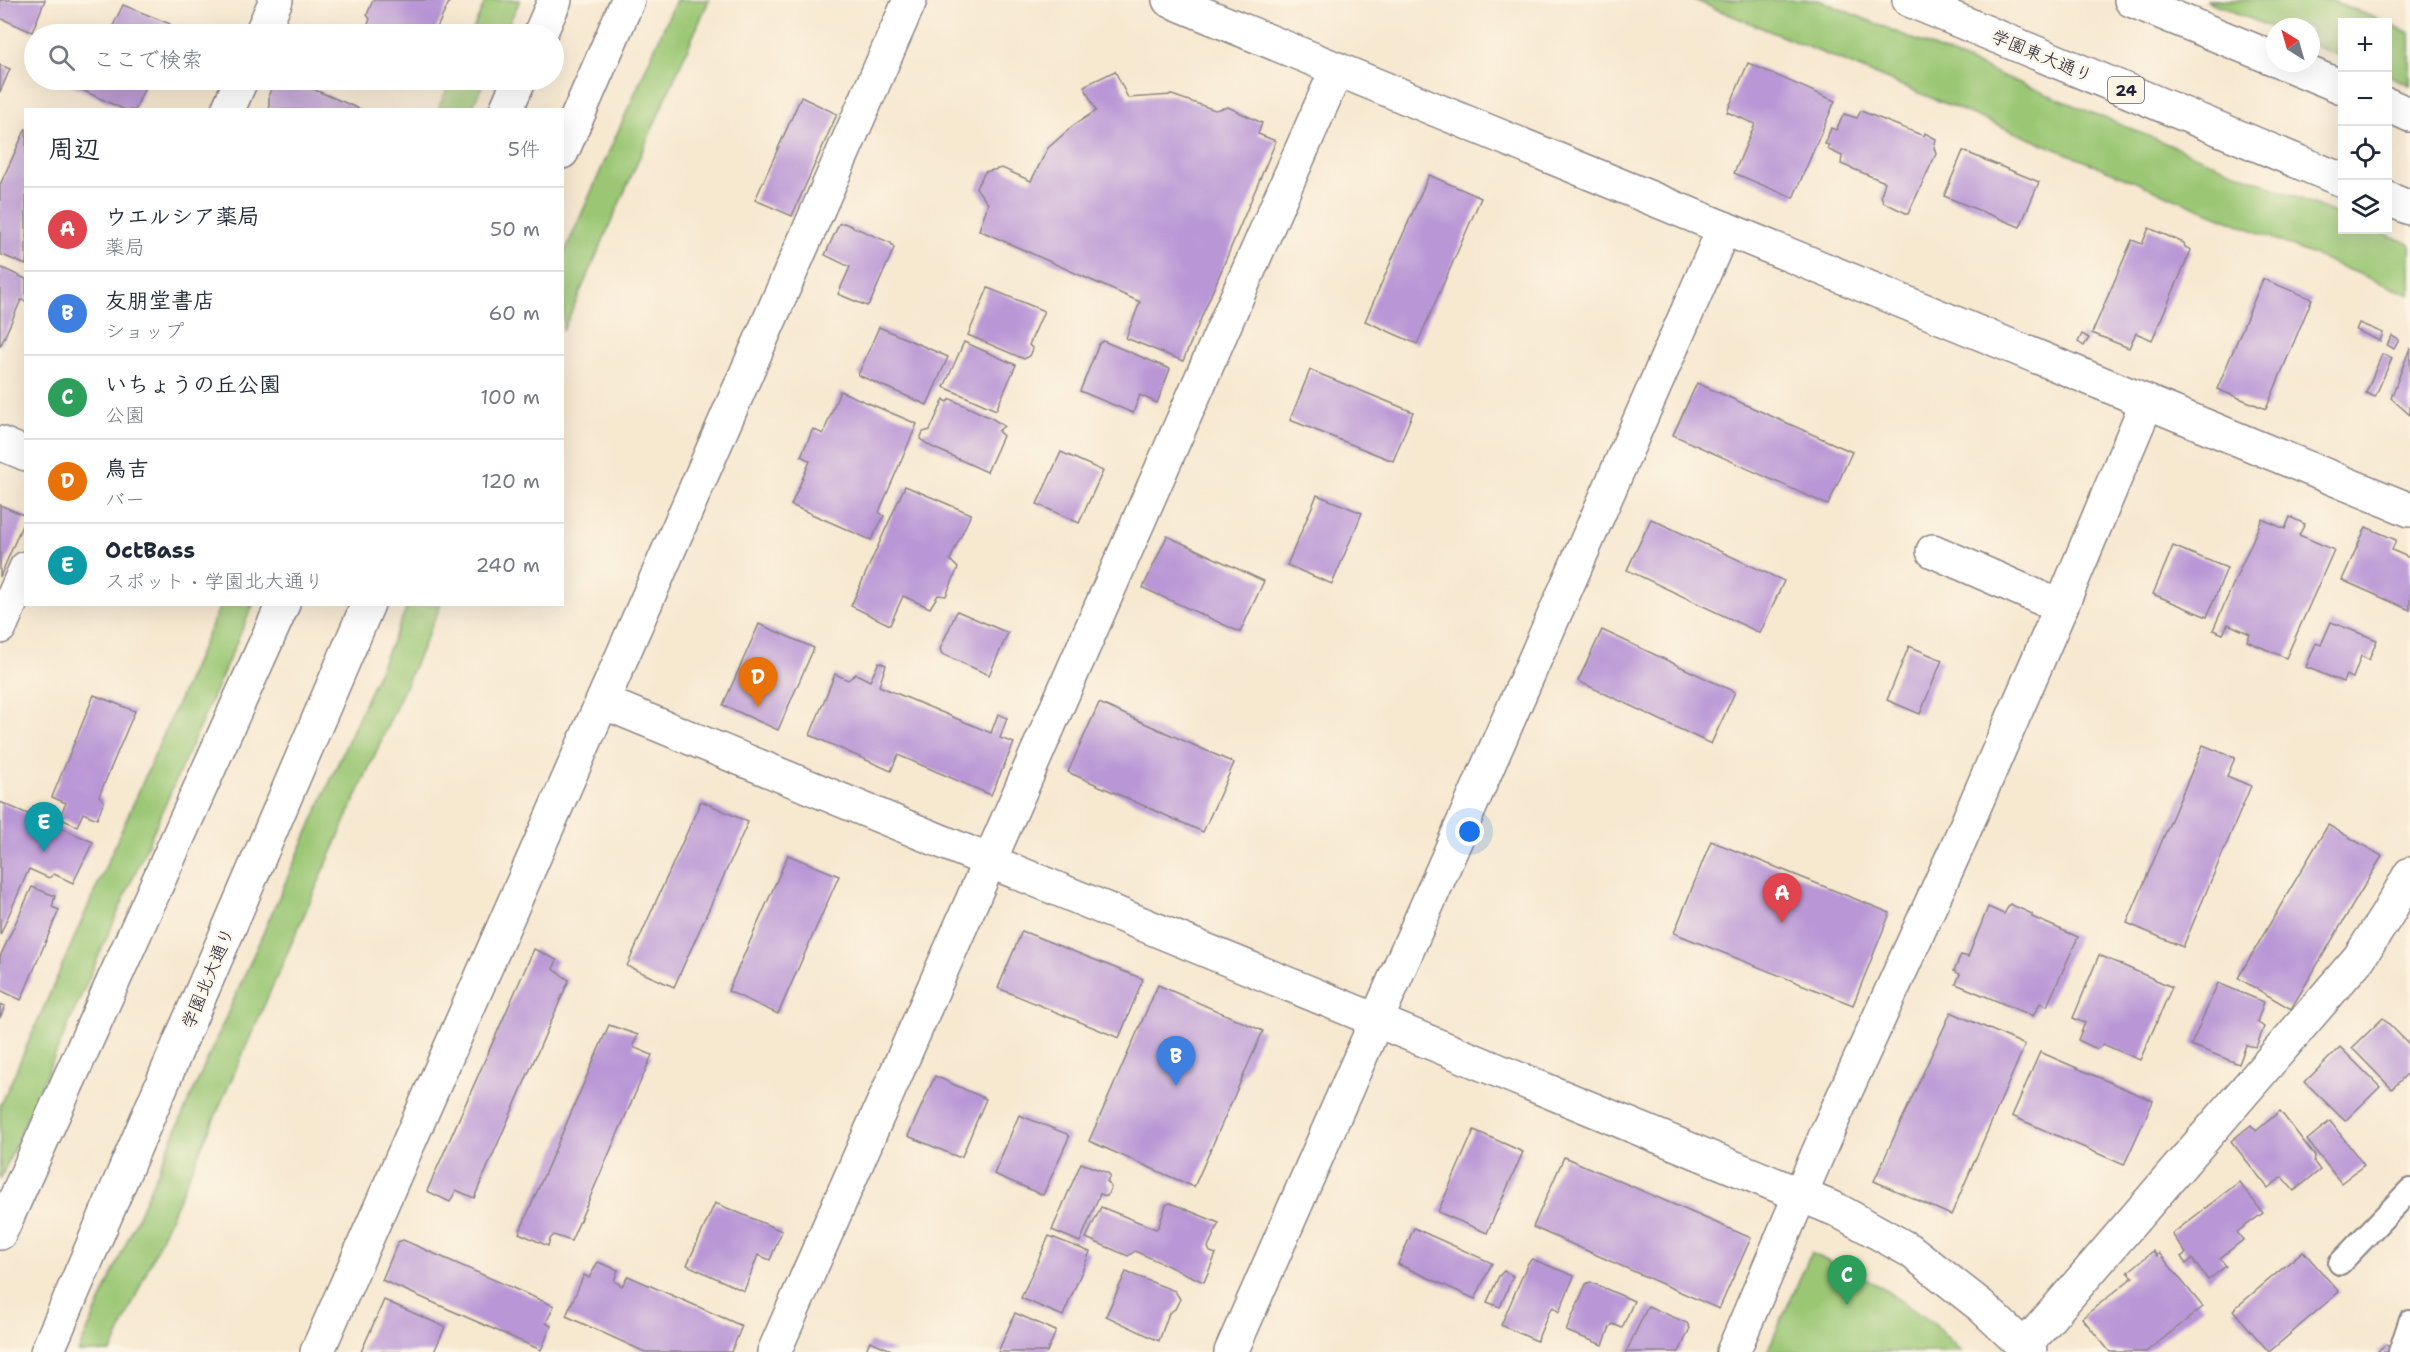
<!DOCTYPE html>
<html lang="ja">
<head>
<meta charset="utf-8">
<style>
	body { margin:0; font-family:"Shantell Sans","Klee One",sans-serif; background:#f6f6f7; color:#1f2937 }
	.controls { position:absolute; right:18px; top:18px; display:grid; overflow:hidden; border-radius:0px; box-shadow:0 6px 24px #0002 }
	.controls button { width:54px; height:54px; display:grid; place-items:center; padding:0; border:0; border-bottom:2px solid #e0e1e3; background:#fff; color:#1f2937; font:30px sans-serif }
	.compass { position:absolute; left:2266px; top:18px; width:54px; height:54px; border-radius:50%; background:#fff; box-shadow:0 6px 24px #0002; rotate:323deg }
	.you { position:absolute; left:1470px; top:832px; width:21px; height:21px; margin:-15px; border:4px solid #fff; border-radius:50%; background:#1a73e8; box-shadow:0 0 0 9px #1a73e833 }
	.badge { display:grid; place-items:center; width:39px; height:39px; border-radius:50%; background:#d1495b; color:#fff; font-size:20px; font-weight:700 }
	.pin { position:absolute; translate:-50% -50px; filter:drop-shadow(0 2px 3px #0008) }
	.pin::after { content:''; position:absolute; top:32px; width:21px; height:18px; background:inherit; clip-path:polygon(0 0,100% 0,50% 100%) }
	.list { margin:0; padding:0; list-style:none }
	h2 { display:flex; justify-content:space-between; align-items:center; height:78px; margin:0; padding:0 24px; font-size:26px }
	h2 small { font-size:20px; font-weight:400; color:#747a83 }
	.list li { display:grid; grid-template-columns:39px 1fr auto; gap:18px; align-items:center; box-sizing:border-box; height:84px; padding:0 24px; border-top:2px solid #e0e1e3 }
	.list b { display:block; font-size:22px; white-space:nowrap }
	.list p { margin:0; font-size:20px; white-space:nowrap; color:#747a83 }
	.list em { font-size:20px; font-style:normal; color:#747a83 }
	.icon { flex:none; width:33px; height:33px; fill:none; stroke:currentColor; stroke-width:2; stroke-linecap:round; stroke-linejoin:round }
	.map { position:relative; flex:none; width:2410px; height:1352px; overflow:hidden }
	.search { position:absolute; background:#fff; box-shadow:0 6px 24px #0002; left:24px; top:24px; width:540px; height:66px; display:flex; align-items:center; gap:15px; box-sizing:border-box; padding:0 21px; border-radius:33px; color:#747a83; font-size:22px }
	.panel { position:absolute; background:#fff; box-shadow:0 6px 24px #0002; left:24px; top:108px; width:540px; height:498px; border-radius:0px }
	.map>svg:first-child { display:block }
	.green { fill:#9bc775; stroke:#5e7458; stroke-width:1.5 }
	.building { fill:#b996d6 }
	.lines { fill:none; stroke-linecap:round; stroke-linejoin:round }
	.service-casing { stroke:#8c8586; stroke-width:26 }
	.minor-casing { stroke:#8c8586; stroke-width:36 }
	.tertiary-casing { stroke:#8c8586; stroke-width:36 }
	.secondary-casing { stroke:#8c8586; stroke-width:36 }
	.primary-casing { stroke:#8c8586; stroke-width:36 }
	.service { stroke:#fff; stroke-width:22 }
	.minor { stroke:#fff; stroke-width:33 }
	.tertiary { stroke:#fff; stroke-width:33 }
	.secondary { stroke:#fff; stroke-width:33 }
	.primary { stroke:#fff; stroke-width:33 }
	.labels { text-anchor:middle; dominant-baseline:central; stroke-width:4.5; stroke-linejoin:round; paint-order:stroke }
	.shield { fill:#fcf5e5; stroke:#63616e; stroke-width:1.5 }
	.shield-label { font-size:16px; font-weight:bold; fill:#22223b }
	.street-label { font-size:18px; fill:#22223b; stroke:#fcf5e5 }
</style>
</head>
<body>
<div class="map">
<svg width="2410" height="1352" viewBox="0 0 2410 1352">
	<rect width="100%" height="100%" fill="#fcf5e5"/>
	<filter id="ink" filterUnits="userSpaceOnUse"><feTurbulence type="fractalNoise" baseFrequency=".0167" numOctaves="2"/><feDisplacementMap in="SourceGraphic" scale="12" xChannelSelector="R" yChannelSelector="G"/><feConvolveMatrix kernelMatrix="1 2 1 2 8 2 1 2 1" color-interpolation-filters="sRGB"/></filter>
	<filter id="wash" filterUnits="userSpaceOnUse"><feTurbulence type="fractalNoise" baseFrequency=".008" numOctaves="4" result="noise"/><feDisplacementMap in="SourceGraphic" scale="24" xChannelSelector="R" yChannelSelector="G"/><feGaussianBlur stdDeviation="1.35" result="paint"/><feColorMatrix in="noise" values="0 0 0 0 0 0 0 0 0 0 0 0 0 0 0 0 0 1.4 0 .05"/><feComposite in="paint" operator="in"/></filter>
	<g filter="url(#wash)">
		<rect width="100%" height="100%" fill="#f7e8d0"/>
		<!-- green -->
		<g class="green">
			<path d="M 486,0 L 520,0 L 504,34 L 471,34 Z"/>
			<path d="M 676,0 L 709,0 L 563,331 L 563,256 Z"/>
			<path d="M 1694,0 L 1819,0 L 2342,216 L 2342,230 L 2376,230 L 2410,244 L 2410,295 Z"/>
			<path d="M 2205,0 L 2330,0 L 2385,22 L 2342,22 L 2342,57 L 2311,44 L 2311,27 L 2275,27 L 2275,29 Z"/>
			<path d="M 2388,24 L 2410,33 L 2410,85 L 2388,75 Z"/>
			<path d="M 451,80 L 485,80 L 471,109 L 438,109 Z"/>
			<path d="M 221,604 L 253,605 L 0,1180 L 0,1107 Z"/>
			<path d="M 408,605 L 441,605 L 111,1352 L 78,1352 Z"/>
			<path d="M 1811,1253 L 1879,1286 L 1934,1324 L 1962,1352 L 1767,1352 Z"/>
		</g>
		<g id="blocks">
			<!-- building -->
			<g class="building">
				<path d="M 0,0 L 45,0 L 32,32 L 0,18 Z"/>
				<path d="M 373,0 L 450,0 L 434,34 L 406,34 L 401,32 L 399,34 L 371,34 L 365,32 L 370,19 L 367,15 Z"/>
				<path d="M 123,5 L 170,24 L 166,34 L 109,34 Z"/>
				<path d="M 1748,63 L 1835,101 L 1793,198 L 1734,173 L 1755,124 L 1727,112 Z"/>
				<path d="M 0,65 L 10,69 L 0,92 Z"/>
				<path d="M 1115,71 L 1128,98 L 1172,95 L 1215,110 L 1228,107 L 1262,123 L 1258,134 L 1276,141 L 1183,361 L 1126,338 L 1140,302 L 979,230 L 988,204 L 976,188 L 985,172 L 1002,168 L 1031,181 L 1048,148 L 1075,124 L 1096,111 L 1084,86 Z"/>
				<path d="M 72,80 L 148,80 L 135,110 L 125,110 L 69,84 Z"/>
				<path d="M 276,80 L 292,80 L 362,110 L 269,110 L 269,94 Z"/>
				<path d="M 801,97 L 837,114 L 792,216 L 755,200 Z"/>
				<path d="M 1861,111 L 1924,136 L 1925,133 L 1936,139 L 1934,148 L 1936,154 L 1908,214 L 1883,202 L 1881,195 L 1885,182 L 1841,164 L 1842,156 L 1827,149 L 1829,145 L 1825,144 L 1831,128 L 1836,130 L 1844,114 L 1857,118 Z"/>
				<path d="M 26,128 L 26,265 L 0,254 L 0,185 Z"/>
				<path d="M 1963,151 L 2039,182 L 2020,227 L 1944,196 Z"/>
				<path d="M 1429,175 L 1481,198 L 1417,344 L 1365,321 Z"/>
				<path d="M 844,223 L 891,243 L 894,248 L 871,301 L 867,306 L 838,294 L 850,267 L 825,255 L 839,224 Z"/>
				<path d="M 2149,228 L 2184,243 L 2185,247 L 2191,250 L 2152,340 L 2136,333 L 2129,348 L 2092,333 L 2132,240 L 2142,244 Z"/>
				<path d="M 0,267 L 26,279 L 26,301 L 21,300 L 0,347 Z"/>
				<path d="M 2263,279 L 2312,299 L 2266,409 L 2217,389 Z"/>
				<path d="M 988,288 L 1044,311 L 1029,345 L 1033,349 L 1030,356 L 1024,359 L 968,335 Z"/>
				<path d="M 2359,323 L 2383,333 L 2380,341 L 2356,330 Z"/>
				<path d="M 879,327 L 948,357 L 927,405 L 858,375 Z"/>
				<path d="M 2082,334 L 2089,338 L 2084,346 L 2078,342 Z"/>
				<path d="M 2392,336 L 2399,340 L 2394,349 L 2387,345 Z"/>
				<path d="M 1103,341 L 1170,369 L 1157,403 L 1140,395 L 1133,413 L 1080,391 L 1099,344 Z"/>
				<path d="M 964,342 L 1016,365 L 996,410 L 944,387 Z"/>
				<path d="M 2410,348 L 2410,415 L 2391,398 Z"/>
				<path d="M 2382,354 L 2392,358 L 2375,397 L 2366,393 Z"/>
				<path d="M 1310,370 L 1413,412 L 1393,461 L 1290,420 Z"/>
				<path d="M 1697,383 L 1852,452 L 1828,505 L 1673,435 Z"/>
				<path d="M 840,391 L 917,424 L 879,512 L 884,516 L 871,540 L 791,505 L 810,461 L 801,456 L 813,429 L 823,434 Z"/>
				<path d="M 944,399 L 947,402 L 951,399 L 993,419 L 1004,426 L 998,431 L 1003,436 L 987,472 L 932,447 L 920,439 L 923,432 L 930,430 Z"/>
				<path d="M 1061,452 L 1103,471 L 1079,523 L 1037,504 Z"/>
				<path d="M 905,486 L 971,514 L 950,560 L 958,568 L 946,596 L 938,595 L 930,608 L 903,596 L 890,625 L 851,606 Z"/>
				<path d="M 1317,495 L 1362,513 L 1332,584 L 1287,565 Z"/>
				<path d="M 0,505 L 26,516 L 0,577 Z"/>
				<path d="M 2290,517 L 2305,524 L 2299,535 L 2334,550 L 2286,658 L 2247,641 L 2250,634 L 2228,624 L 2223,634 L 2213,630 L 2262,519 L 2285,529 Z"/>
				<path d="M 1651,519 L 1784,581 L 1760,633 L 1627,570 Z"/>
				<path d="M 2366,527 L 2396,540 L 2392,550 L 2410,558 L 2410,610 L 2342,580 Z"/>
				<path d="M 1167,536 L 1264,581 L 1240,632 L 1143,588 Z"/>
				<path d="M 2173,546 L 2227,568 L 2207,617 L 2153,594 Z"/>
				<path d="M 957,611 L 1008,633 L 989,675 L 942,654 L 940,649 Z"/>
				<path d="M 2331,622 L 2377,640 L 2369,660 L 2361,656 L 2353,678 L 2346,675 L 2343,682 L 2306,667 L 2316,643 L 2321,645 Z"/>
				<path d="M 759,624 L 814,648 L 778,730 L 723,705 Z"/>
				<path d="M 1602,630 L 1735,692 L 1711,744 L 1578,681 Z"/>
				<path d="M 1909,646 L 1942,660 L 1920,714 L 1887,700 Z"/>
				<path d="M 879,662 L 886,665 L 879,686 L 991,733 L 998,714 L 1007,718 L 1000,738 L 1014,743 L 991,795 L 898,755 L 891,771 L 810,735 L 835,674 L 848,680 L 856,674 L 870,681 Z"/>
				<path d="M 94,695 L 135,711 L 99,796 L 104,801 L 97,819 L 83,813 L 77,826 L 59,818 L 66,803 L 52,797 Z"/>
				<path d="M 1099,703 L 1234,763 L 1203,832 L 1068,772 Z"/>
				<path d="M 2203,745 L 2235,758 L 2227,776 L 2251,786 L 2183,947 L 2127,923 Z"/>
				<path d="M 701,801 L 748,822 L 674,987 L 627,966 Z"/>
				<path d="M 0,802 L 93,842 L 73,883 L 54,874 L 49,878 L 29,869 L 0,935 Z"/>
				<path d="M 2328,825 L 2382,856 L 2291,1009 L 2238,978 Z"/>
				<path d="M 1711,841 L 1890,913 L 1853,1005 L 1674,933 Z"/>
				<path d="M 788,855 L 839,876 L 778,1014 L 728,991 Z"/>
				<path d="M 32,887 L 55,896 L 52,907 L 59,910 L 21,1000 L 0,990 L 0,957 Z"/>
				<path d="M 2010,904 L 2032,914 L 2032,917 L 2078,937 L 2047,1006 L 2040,1003 L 2033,1016 L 1956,984 L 1960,974 L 1954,971 L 1961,955 L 1968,957 L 1988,907 L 2004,914 Z"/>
				<path d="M 1022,931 L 1143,979 L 1119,1038 L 998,988 Z"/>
				<path d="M 534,949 L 557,960 L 553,969 L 569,980 L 474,1198 L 456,1190 L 450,1202 L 427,1191 Z"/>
				<path d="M 2099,955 L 2172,987 L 2140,1060 L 2103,1044 L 2097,1049 L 2078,1040 L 2085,1023 L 2073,1018 Z"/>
				<path d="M 2218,983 L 2264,1002 L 2257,1022 L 2264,1027 L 2256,1047 L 2246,1045 L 2239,1064 L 2191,1045 Z"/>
				<path d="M 1158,985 L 1263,1031 L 1194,1187 L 1089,1141 Z"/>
				<path d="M 0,1004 L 5,1006 L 0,1018 Z"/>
				<path d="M 1951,1012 L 2025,1045 L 1951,1215 L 1874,1181 Z"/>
				<path d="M 2383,1018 L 2410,1045 L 2410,1071 L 2392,1089 L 2352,1048 Z"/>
				<path d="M 609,1025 L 638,1035 L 633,1045 L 635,1048 L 652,1055 L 571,1241 L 554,1235 L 550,1239 L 548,1246 L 519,1233 Z"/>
				<path d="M 2340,1047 L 2380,1087 L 2345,1121 L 2305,1082 Z"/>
				<path d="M 2040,1052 L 2153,1101 L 2124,1165 L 2012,1116 Z"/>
				<path d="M 935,1076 L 986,1099 L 962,1156 L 958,1157 L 908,1136 Z"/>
				<path d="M 2280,1111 L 2315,1156 L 2314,1162 L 2320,1170 L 2294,1191 L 2282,1177 L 2268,1188 L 2231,1141 L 2251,1125 L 2256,1131 Z"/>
				<path d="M 1019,1115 L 1067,1134 L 1069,1137 L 1043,1195 L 994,1174 Z"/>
				<path d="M 2330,1121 L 2364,1165 L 2341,1183 L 2307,1140 Z"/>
				<path d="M 1474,1130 L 1523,1152 L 1487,1233 L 1438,1212 Z"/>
				<path d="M 1564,1157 L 1751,1238 L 1719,1309 L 1533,1227 Z"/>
				<path d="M 1081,1163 L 1108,1173 L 1110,1176 L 1107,1181 L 1111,1187 L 1107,1196 L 1100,1194 L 1080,1242 L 1052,1230 Z"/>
				<path d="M 2239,1182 L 2263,1213 L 2237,1232 L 2243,1240 L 2220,1258 L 2226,1266 L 2208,1280 L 2192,1259 L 2186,1264 L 2181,1257 L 2186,1253 L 2172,1234 Z"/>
				<path d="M 715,1203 L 782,1231 L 770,1260 L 758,1255 L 744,1291 L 687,1265 Z"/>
				<path d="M 1170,1203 L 1219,1223 L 1208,1247 L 1210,1252 L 1216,1254 L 1204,1282 L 1135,1251 L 1128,1256 L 1086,1238 L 1101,1207 L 1156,1229 L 1159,1226 L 1166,1205 Z"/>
				<path d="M 1414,1228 L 1492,1263 L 1475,1299 L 1398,1264 Z"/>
				<path d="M 1049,1236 L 1090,1252 L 1063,1316 L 1021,1298 Z"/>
				<path d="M 403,1240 L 554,1306 L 546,1323 L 551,1326 L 541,1350 L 382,1280 L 398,1242 Z"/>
				<path d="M 2153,1251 L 2157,1256 L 2159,1253 L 2203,1307 L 2146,1352 L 2110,1352 L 2082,1318 L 2133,1277 L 2128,1272 Z"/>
				<path d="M 2303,1251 L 2339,1292 L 2269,1352 L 2233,1310 Z"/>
				<path d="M 1532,1259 L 1574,1276 L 1559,1312 L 1553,1307 L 1549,1312 L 1537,1341 L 1501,1325 L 1528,1263 Z"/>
				<path d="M 598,1262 L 618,1270 L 614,1281 L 622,1286 L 628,1276 L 742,1326 L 731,1352 L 645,1352 L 566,1316 L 584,1275 L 589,1278 Z"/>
				<path d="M 1504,1271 L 1513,1276 L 1500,1307 L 1487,1302 L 1499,1276 Z"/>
				<path d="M 1126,1272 L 1175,1291 L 1180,1299 L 1175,1309 L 1169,1313 L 1159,1341 L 1106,1316 Z"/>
				<path d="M 1590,1282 L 1634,1301 L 1622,1328 L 1613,1324 L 1610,1327 L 1603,1345 L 1566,1331 L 1586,1284 Z"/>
				<path d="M 384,1300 L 445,1327 L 434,1352 L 361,1352 Z"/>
				<path d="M 1648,1306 L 1687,1323 L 1690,1328 L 1679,1352 L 1626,1352 Z"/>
				<path d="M 1015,1313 L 1056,1331 L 1047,1352 L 998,1352 Z"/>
				<path d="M 870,1341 L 896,1352 L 865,1352 Z"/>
				<path d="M 2386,1344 L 2392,1352 L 2377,1352 Z"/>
			</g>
		</g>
	</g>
	<g filter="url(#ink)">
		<use href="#blocks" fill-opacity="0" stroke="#8c8586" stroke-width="1.5"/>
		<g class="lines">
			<!-- service casing -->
			<g class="service-casing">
				<g id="service">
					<path d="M 2340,1263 L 2410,1190"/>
					<path d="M 2400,1352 L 2410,1322"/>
				</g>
			</g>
			<!-- minor casing -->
			<g class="minor-casing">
				<g id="minor">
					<path d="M 1169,0 L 2410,510"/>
					<path d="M 261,34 L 276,0"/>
					<path d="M 228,110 L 241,80"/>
					<path d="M 1933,551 L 2061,607"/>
					<path d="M 0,627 L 26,568"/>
					<path d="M 2025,1346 L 2359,958 L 2387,915 L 2410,874"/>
					<path d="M 317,1352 L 910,0"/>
					<path d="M 774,1352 L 1337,69"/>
					<path d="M 1231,1352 L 1724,228"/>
					<path d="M 1733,1352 L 1828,1130 L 1956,849 L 2061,607 L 2147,402"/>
				</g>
			</g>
			<!-- tertiary casing -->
			<g class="tertiary-casing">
				<g id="tertiary">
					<path d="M 0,443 L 26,454"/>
					<path d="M 603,702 L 1837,1210 L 1911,1251 L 1980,1305 L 2030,1352"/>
				</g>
			</g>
			<!-- secondary casing -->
			<g class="secondary-casing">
				<g id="secondary">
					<path d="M 540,34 L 555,0"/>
					<path d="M 506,110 L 519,80"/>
					<path d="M 562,152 L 628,0"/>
					<path d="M 0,1233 L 283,604"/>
					<path d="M 47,1352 L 368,604"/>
				</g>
			</g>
			<!-- primary casing -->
			<g class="primary-casing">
				<g id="primary">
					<path d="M 1909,0 L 2342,180"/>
					<path d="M 2131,0 L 2275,59"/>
					<path d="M 2284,63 L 2342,87"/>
					<path d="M 2388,105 L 2410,115"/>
					<path d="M 2388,199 L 2410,208"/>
				</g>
			</g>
			<!-- service -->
			<use href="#service" class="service"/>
			<!-- minor -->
			<use href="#minor" class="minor"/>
			<!-- tertiary -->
			<use href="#tertiary" class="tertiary"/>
			<!-- secondary -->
			<use href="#secondary" class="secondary"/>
			<!-- primary -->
			<use href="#primary" class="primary"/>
		</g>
	</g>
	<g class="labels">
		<!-- shield labels -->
		<rect class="shield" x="2108" y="77" width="36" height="26" rx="4.5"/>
		<g class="shield-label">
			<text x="2126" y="90">24</text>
		</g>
		<!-- street labels -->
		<g class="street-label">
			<text transform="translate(2042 56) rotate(23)">学園東大通り</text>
			<text transform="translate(208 978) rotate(-67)">学園北大通り</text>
		</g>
	</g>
</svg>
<div class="controls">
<button>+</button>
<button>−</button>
<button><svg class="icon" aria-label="locate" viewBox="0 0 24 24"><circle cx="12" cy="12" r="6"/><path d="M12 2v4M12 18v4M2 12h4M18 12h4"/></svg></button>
<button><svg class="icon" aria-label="layers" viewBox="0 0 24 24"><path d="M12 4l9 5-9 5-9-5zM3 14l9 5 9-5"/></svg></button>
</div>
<svg class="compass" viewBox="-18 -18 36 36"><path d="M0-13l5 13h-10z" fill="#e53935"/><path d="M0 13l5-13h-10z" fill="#747a83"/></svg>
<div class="you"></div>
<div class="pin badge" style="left:1782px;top:923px;background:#e0444e">A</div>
<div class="pin badge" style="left:1176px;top:1086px;background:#3f7fe0">B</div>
<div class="pin badge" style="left:1847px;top:1305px;background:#2e9e5b">C</div>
<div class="pin badge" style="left:758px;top:707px;background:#e8710a">D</div>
<div class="pin badge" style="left:44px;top:852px;background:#0f9aa8">E</div>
<div class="search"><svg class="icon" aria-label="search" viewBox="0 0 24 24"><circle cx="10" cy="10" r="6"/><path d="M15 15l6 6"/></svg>ここで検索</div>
<section class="panel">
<h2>周辺<small>5件</small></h2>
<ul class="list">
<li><span class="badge" style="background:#e0444e">A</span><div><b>ウエルシア薬局</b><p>薬局</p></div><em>50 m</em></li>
<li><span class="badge" style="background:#3f7fe0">B</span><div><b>友朋堂書店</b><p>ショップ</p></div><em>60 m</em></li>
<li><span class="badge" style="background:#2e9e5b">C</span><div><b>いちょうの丘公園</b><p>公園</p></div><em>100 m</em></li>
<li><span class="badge" style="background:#e8710a">D</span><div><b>鳥吉</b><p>バー</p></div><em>120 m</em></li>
<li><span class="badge" style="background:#0f9aa8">E</span><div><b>OctBass</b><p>スポット · 学園北大通り</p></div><em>240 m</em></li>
</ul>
</section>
</div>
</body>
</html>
